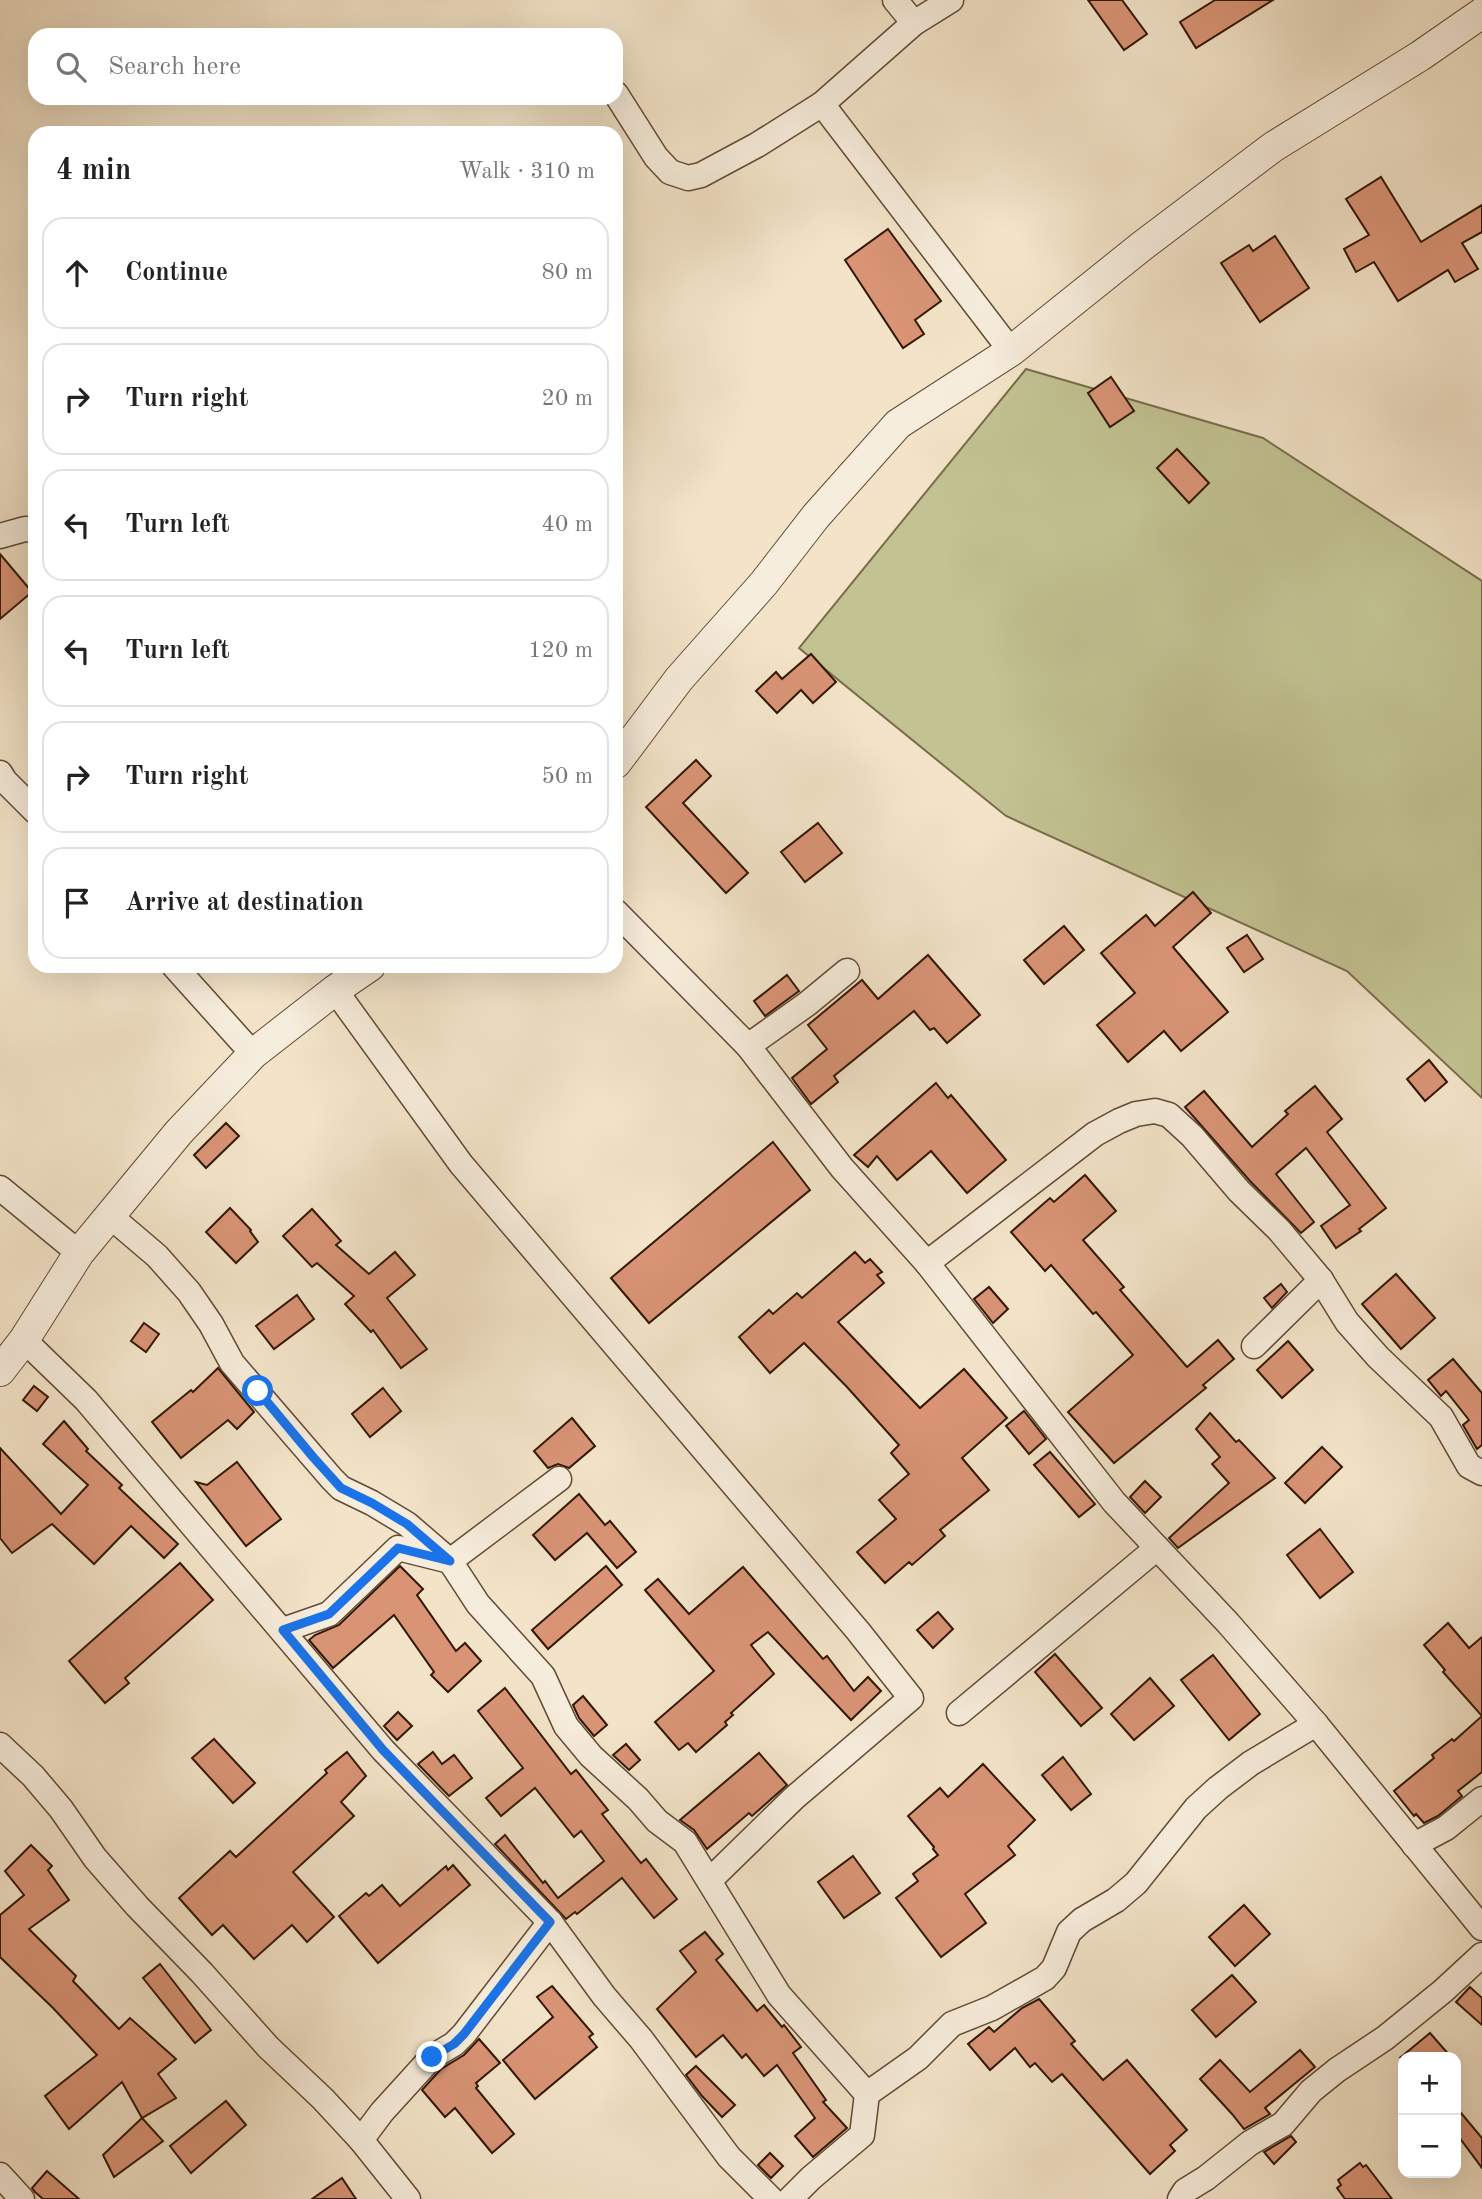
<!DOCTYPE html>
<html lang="en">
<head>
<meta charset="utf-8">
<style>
	body { margin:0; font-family:"Old Standard TT",serif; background:#f6f6f6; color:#222 }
	.controls { position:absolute; right:21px; bottom:21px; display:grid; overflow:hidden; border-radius:14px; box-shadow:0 7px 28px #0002 }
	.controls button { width:63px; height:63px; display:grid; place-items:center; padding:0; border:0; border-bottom:2px solid #e0e0e0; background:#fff; color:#222; font:35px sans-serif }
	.stop { position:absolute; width:21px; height:21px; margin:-16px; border:5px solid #1a73e8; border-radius:50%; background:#fff }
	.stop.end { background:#1a73e8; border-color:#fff; box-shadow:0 2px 7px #0008 }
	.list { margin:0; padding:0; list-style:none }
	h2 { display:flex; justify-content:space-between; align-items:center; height:91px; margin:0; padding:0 28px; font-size:30px }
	h2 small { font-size:23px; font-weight:400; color:#767676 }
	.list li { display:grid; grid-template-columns:46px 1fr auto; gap:21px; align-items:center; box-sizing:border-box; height:112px; margin:0 14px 14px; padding:0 14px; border:2px solid #e0e0e0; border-radius:21px }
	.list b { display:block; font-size:26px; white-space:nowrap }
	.list em { font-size:23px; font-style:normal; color:#767676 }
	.icon { flex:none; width:38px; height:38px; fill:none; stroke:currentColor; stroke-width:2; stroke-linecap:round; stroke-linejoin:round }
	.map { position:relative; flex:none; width:1482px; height:2199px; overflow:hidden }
	.search { position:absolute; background:#fff; box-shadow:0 7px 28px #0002; left:28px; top:28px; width:595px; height:77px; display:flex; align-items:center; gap:18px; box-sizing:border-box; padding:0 24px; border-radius:21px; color:#767676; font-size:26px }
	.panel { position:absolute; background:#fff; box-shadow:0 7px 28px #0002; left:28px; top:126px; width:595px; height:847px; border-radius:21px }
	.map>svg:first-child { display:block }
	.green { fill:#c2c292; stroke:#7a6c4a; stroke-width:2 }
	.building { fill:#d99476; stroke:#321702; stroke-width:2 }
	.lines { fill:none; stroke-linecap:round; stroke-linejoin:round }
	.minor-casing { stroke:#624a34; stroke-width:27 }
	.tertiary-casing { stroke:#624a34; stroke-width:32 }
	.minor { stroke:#f7eddc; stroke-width:24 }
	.tertiary { stroke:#f7eddc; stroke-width:30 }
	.route { stroke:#1a73e8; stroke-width:9 }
</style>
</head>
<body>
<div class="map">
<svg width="1482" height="2199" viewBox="0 0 1482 2199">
	<rect width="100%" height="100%" fill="#f3e4c9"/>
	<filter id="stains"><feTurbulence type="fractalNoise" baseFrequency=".00286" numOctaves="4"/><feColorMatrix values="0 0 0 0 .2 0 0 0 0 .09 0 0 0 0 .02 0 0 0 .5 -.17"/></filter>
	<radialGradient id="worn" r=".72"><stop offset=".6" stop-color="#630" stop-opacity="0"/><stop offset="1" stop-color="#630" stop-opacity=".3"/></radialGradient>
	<!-- green -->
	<path class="green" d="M 1026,369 L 1263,438 L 1482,581 L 1482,1098 L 1347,971 L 1006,816 L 799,648 Z"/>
	<!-- building -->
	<g class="building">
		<path d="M 1088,0 L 1122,0 L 1147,34 L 1124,50 Z"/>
		<path d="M 1215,0 L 1273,0 L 1196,48 L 1180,22 Z"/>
		<path d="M 1381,177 L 1421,242 L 1482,205 L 1482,232 L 1462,243 L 1478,269 L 1455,282 L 1448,270 L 1398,301 L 1374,262 L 1356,272 L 1344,249 L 1369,235 L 1346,199 Z"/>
		<path d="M 888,229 L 941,301 L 915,320 L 924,334 L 903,348 L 845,260 Z"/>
		<path d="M 1275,236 L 1309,288 L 1260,322 L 1221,263 L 1249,245 L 1253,251 Z"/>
		<path d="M 1111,377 L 1134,411 L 1110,427 L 1088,393 Z"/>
		<path d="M 1177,449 L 1209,483 L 1189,503 L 1157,468 Z"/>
		<path d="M 0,554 L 32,592 L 0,619 Z"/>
		<path d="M 811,654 L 836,682 L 813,703 L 801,690 L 777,713 L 756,691 L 776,672 L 782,679 Z"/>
		<path d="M 696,760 L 711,776 L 683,803 L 748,873 L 726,893 L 646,807 Z"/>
		<path d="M 818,823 L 842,853 L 805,882 L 781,852 Z"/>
		<path d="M 1193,892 L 1211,913 L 1173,947 L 1228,1012 L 1181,1051 L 1164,1031 L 1128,1062 L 1097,1025 L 1135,993 L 1101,953 L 1146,915 L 1155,926 Z"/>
		<path d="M 1064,926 L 1084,950 L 1044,984 L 1024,960 Z"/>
		<path d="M 1247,935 L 1263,959 L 1244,972 L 1227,948 Z"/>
		<path d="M 928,955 L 980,1015 L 947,1043 L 934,1028 L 930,1030 L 914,1011 L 834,1076 L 838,1082 L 811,1104 L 792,1078 L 827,1049 L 808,1025 L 862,980 L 878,999 Z"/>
		<path d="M 787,975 L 799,991 L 765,1016 L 754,1001 Z"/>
		<path d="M 1429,1060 L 1447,1082 L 1425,1101 L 1407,1079 Z"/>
		<path d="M 936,1083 L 948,1098 L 951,1095 L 1006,1160 L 967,1193 L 931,1151 L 897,1180 L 877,1156 L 868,1167 L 854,1155 Z"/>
		<path d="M 1315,1086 L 1342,1119 L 1327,1132 L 1386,1208 L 1359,1229 L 1361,1231 L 1336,1248 L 1321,1226 L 1350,1205 L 1306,1148 L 1276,1174 L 1314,1222 L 1301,1233 L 1250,1181 L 1185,1107 L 1204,1091 L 1252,1147 L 1288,1114 L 1285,1111 Z"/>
		<path d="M 226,1123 L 239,1136 L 206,1168 L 194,1155 Z"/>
		<path d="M 773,1142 L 810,1190 L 649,1323 L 611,1278 Z"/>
		<path d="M 1085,1175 L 1116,1211 L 1083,1240 L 1124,1287 L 1120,1290 L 1187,1367 L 1218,1340 L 1234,1359 L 1203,1385 L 1206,1388 L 1114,1463 L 1068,1412 L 1133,1355 L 1096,1312 L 1093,1314 L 1051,1265 L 1045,1271 L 1011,1232 L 1050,1198 L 1054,1202 Z"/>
		<path d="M 230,1208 L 251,1230 L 250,1231 L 258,1242 L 236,1263 L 206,1232 Z"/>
		<path d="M 312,1209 L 341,1241 L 336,1245 L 369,1274 L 395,1252 L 415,1275 L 387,1298 L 427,1349 L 401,1368 L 373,1330 L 371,1332 L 345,1304 L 354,1296 L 317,1263 L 312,1267 L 283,1236 Z"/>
		<path d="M 855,1252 L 865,1263 L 870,1259 L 882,1272 L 877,1275 L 884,1283 L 838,1322 L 920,1408 L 964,1369 L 1007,1418 L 962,1458 L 989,1490 L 940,1530 L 945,1536 L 912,1565 L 909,1562 L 885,1583 L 857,1552 L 896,1519 L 879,1500 L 909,1474 L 891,1453 L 899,1445 L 847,1387 L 804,1343 L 770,1373 L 739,1337 L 769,1310 L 773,1314 L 797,1293 L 802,1298 Z"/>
		<path d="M 1396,1274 L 1435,1318 L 1401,1349 L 1362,1304 Z"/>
		<path d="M 1281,1284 L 1287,1292 L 1272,1308 L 1264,1298 Z"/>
		<path d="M 989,1287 L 1008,1309 L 993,1323 L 974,1299 Z"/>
		<path d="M 297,1295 L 314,1319 L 274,1349 L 256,1326 Z"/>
		<path d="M 144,1323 L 159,1334 L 146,1352 L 131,1341 Z"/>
		<path d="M 1288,1341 L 1313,1370 L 1282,1398 L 1257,1370 Z"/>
		<path d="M 1453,1359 L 1482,1393 L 1482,1445 L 1477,1449 L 1463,1425 L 1469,1420 L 1446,1391 L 1441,1396 L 1428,1380 Z"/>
		<path d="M 218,1368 L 254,1412 L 237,1429 L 228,1420 L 181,1458 L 152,1422 L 191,1390 L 193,1392 Z"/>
		<path d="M 34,1386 L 48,1397 L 37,1411 L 23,1400 Z"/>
		<path d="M 383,1388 L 401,1411 L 370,1437 L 352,1414 Z"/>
		<path d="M 1024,1411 L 1046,1439 L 1029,1454 L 1006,1426 Z"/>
		<path d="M 1210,1413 L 1236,1442 L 1239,1440 L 1275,1478 L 1178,1548 L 1169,1538 L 1229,1483 L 1212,1464 L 1220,1457 L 1196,1429 Z"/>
		<path d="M 572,1418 L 595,1446 L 569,1468 L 558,1464 L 548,1468 L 534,1451 Z"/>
		<path d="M 64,1421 L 88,1449 L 86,1451 L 122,1485 L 119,1488 L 178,1544 L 164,1558 L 131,1526 L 94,1564 L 52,1524 L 12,1553 L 0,1538 L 0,1448 L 61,1514 L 88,1485 L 43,1444 Z"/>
		<path d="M 1322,1447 L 1342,1467 L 1305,1503 L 1285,1483 Z"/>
		<path d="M 1050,1452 L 1095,1504 L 1079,1517 L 1034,1465 Z"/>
		<path d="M 237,1462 L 281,1519 L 246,1546 L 196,1482 L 207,1485 Z"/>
		<path d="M 1145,1481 L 1161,1497 L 1145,1513 L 1130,1497 Z"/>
		<path d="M 579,1494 L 605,1525 L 610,1521 L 636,1552 L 617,1568 L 587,1533 L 555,1560 L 533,1535 Z"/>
		<path d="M 1320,1529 L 1353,1572 L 1320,1598 L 1287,1555 Z"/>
		<path d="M 180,1563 L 213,1600 L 125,1678 L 129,1683 L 105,1703 L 69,1661 Z"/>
		<path d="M 400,1566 L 423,1589 L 417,1595 L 456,1651 L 465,1643 L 481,1661 L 448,1692 L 431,1675 L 434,1672 L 394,1615 L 333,1668 L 309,1640 L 315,1635 L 339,1625 Z"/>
		<path d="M 606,1566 L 622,1585 L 548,1649 L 532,1630 Z"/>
		<path d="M 743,1567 L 823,1659 L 827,1656 L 854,1691 L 868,1677 L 881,1691 L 851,1720 L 768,1632 L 751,1645 L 774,1674 L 731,1713 L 733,1715 L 725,1722 L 727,1725 L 696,1752 L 688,1743 L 679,1750 L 655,1722 L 714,1671 L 645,1590 L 658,1579 L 689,1614 Z"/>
		<path d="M 938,1612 L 953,1629 L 933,1648 L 917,1630 Z"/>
		<path d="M 1448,1623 L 1469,1648 L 1482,1637 L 1482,1716 L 1443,1672 L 1445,1670 L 1424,1645 Z"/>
		<path d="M 1055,1654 L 1102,1708 L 1081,1726 L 1035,1672 Z"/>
		<path d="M 1213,1655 L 1260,1714 L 1229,1740 L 1181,1680 Z"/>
		<path d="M 1150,1678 L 1174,1706 L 1134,1740 L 1111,1714 Z"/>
		<path d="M 505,1688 L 571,1774 L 576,1770 L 608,1810 L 602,1814 L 641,1863 L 646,1859 L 677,1899 L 654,1918 L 622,1878 L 577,1914 L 575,1912 L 566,1919 L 495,1844 L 505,1835 L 543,1883 L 545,1881 L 558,1898 L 604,1861 L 581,1831 L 574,1837 L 535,1788 L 501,1816 L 486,1798 L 523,1768 L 478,1711 Z"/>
		<path d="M 583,1696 L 607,1725 L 594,1736 L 579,1718 L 573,1705 Z"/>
		<path d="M 398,1712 L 412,1726 L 397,1740 L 384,1726 Z"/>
		<path d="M 1482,1716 L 1482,1772 L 1458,1791 L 1462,1796 L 1438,1816 L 1424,1823 L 1416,1814 L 1414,1816 L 1394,1791 L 1434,1758 L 1432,1755 L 1452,1739 L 1454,1741 Z"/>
		<path d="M 214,1739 L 255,1783 L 233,1803 L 192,1758 Z"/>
		<path d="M 626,1744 L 640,1760 L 629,1770 L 613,1755 Z"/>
		<path d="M 347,1752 L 366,1776 L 341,1802 L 354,1816 L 293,1872 L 334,1917 L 307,1942 L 292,1925 L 254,1959 L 223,1925 L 212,1935 L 179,1898 L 230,1851 L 236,1857 L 327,1773 L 325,1770 Z"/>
		<path d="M 433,1752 L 442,1764 L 454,1755 L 472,1778 L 449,1796 L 418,1764 Z"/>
		<path d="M 759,1753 L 787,1785 L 752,1816 L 749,1813 L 707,1849 L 694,1830 L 680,1820 Z"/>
		<path d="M 1063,1757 L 1091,1794 L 1071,1810 L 1042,1775 Z"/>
		<path d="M 983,1764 L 1035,1820 L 1008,1846 L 1015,1855 L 965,1894 L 986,1923 L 941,1957 L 896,1898 L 918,1881 L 913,1874 L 938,1855 L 933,1849 L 934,1847 L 908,1816 L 940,1788 L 948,1797 Z"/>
		<path d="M 31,1845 L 52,1866 L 48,1870 L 69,1900 L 29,1929 L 76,1976 L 73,1981 L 119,2029 L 130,2018 L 176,2059 L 158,2074 L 176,2098 L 142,2118 L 122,2082 L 69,2129 L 45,2096 L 97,2055 L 53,2008 L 0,1957 L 0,1915 L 24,1895 L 5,1871 Z"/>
		<path d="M 853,1856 L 880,1893 L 844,1918 L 818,1882 Z"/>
		<path d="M 453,1865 L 470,1885 L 378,1963 L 339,1916 L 366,1893 L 369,1896 L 382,1885 L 400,1906 L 446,1866 L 448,1870 Z"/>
		<path d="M 1244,1905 L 1270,1934 L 1235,1966 L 1209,1937 Z"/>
		<path d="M 705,1932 L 723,1954 L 716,1960 L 757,2011 L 764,2005 L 782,2027 L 784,2025 L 801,2047 L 793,2053 L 826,2100 L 823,2102 L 847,2128 L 813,2157 L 795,2136 L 815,2118 L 777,2065 L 764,2076 L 746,2054 L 742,2058 L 723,2035 L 696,2057 L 657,2009 L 696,1972 L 680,1951 Z"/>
		<path d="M 160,1964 L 211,2030 L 195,2043 L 143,1978 Z"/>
		<path d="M 1232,1975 L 1256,2002 L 1216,2037 L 1192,2010 Z"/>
		<path d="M 552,1986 L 593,2034 L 589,2037 L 597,2047 L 535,2099 L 503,2060 L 553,2017 L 537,1997 Z"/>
		<path d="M 1470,1987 L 1482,1998 L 1482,2025 L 1456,2002 Z"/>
		<path d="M 1039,1999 L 1075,2041 L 1071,2044 L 1103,2080 L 1127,2060 L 1187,2130 L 1170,2145 L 1175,2151 L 1150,2174 L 1062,2074 L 1052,2082 L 1035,2063 L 1030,2067 L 1015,2048 L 990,2070 L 968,2044 L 989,2027 L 994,2032 L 1022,2008 Z"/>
		<path d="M 1430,2033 L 1451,2057 L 1401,2057 Z"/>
		<path d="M 479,2039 L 500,2063 L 476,2083 L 478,2086 L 476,2088 L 514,2134 L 492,2153 L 455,2108 L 445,2117 L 422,2090 L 441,2069 L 464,2055 Z"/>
		<path d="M 1300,2050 L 1315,2067 L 1265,2108 L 1270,2114 L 1244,2129 L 1232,2114 L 1200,2079 L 1220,2060 L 1250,2092 Z"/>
		<path d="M 696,2066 L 735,2105 L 722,2117 L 702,2096 L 686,2075 Z"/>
		<path d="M 226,2101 L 246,2125 L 191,2173 L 170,2146 Z"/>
		<path d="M 1456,2107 L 1482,2138 L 1482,2168 L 1456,2133 Z"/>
		<path d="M 142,2118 L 163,2141 L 114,2177 L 103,2155 Z"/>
		<path d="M 1291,2136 L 1296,2142 L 1274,2164 L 1264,2152 Z"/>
		<path d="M 770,2153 L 783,2166 L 771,2178 L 758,2165 Z"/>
		<path d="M 1360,2163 L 1363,2167 L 1366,2165 L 1392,2199 L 1345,2199 L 1337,2188 L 1341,2185 L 1338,2180 Z"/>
		<path d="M 47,2171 L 79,2199 L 43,2199 L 35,2192 L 32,2188 Z"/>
		<path d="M 342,2178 L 356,2199 L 312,2199 Z"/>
	</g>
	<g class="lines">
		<!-- minor casing -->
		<g class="minor-casing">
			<g id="minor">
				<path d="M 895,0 L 914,23"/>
				<path d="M 616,94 L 656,157 L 670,172 L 688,178 L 701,175 L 757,145 L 822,104 L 914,23 L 951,0"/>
				<path d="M 822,104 L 1011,351"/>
				<path d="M 0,536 L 25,529 L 35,530"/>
				<path d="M 0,773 L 5,781 L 35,811"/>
				<path d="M 616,912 L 748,1046 L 842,1168 L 927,1263 L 1114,1502 L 1228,1623 L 1316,1724 L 1482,1928"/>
				<path d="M 174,966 L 253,1054"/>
				<path d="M 335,990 L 461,1164 L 858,1631 L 911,1698 L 794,1798 L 710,1880"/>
				<path d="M 748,1046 L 807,1004 L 847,971"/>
				<path d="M 0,1188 L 79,1253"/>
				<path d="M 110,1216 L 157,1256 L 189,1292 L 211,1324 L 232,1363 L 332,1479 L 341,1488 L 372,1503 L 407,1524 L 450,1561 L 478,1604 L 543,1676 L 566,1726 L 591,1756 L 638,1799 L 657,1821 L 685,1842 L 779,1995 L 867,2094"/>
				<path d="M 927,1263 L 1095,1134 L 1119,1121 L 1136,1114 L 1155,1111 L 1169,1115 L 1192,1136 L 1239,1191 L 1279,1230 L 1321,1280 L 1347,1322 L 1378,1357 L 1441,1417 L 1469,1466 L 1482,1473"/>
				<path d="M 24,1340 L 86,1400 L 383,1750 L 550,1922 L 604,1996 L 641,2039 L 729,2157 L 771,2199"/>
				<path d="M 1254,1346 L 1321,1280"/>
				<path d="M 450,1561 L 559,1479"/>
				<path d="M 283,1630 L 329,1614 L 398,1548 L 446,1560"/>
				<path d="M 959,1713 L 1157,1548"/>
				<path d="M 0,1745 L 33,1776 L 61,1809 L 95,1858 L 137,1906 L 202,1973 L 268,2047 L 323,2099 L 361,2140 L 408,2199"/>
				<path d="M 1414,1845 L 1446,1828 L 1482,1799"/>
				<path d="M 361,2140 L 382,2112 L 432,2057 L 454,2044 L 464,2034 L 550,1922"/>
				<path d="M 0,2175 L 22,2199"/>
				<path d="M 790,2199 L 811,2178 L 862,2135 L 867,2094 L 918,2058 L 952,2024 L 992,2008 L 1045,1978 L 1054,1968 L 1069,1932 L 1082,1920 L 1116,1900 L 1136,1883 L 1196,1808 L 1218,1788 L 1251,1763 L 1316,1724"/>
				<path d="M 1180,2199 L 1185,2191 L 1206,2178 L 1250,2143 L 1283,2124 L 1311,2091 L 1337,2070 L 1385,2038 L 1443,1991 L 1482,1955"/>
			</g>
		</g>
		<!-- tertiary casing -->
		<g class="tertiary-casing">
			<g id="tertiary">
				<path d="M 616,763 L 679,679 L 764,583 L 816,516 L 898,424 L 1011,351 L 1142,246 L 1273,147 L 1420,56 L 1482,13"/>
				<path d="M 0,1371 L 24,1340 L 79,1253 L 179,1132 L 253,1054 L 335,990 L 370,966"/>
			</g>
		</g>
		<!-- minor -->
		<use href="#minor" class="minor"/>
		<!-- tertiary -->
		<use href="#tertiary" class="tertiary"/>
	</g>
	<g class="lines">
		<!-- route -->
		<path class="route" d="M 258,1391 L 313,1457 L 341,1488 L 372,1503 L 407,1524 L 450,1561 L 398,1548 L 329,1614 L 283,1630 L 383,1750 L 550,1922 L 464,2034 L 454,2044 L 432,2057"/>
	</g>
	<rect width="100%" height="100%" filter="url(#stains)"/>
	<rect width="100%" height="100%" fill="url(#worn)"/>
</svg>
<div class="controls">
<button>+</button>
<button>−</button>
</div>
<div class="stop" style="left:258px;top:1391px"></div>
<div class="stop end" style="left:432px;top:2057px"></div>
<div class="search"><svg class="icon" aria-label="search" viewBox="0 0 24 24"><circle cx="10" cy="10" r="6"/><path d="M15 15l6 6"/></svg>Search here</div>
<section class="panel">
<h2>4 min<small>Walk · 310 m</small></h2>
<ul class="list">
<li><svg class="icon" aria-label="ahead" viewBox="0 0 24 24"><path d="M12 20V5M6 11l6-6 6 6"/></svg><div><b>Continue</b></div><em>80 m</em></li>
<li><svg class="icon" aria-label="right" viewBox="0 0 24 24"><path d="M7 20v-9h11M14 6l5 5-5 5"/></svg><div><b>Turn right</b></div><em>20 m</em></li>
<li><svg class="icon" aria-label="left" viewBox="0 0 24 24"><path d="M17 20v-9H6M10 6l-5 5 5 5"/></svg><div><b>Turn left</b></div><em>40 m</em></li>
<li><svg class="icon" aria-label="left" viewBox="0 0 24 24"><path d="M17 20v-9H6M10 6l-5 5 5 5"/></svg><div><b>Turn left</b></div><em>120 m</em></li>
<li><svg class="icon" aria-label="right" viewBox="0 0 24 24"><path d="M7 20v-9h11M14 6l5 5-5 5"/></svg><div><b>Turn right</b></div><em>50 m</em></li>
<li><svg class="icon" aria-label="arrive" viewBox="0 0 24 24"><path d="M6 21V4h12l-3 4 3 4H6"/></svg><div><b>Arrive at destination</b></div></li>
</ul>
</section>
</div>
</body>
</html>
